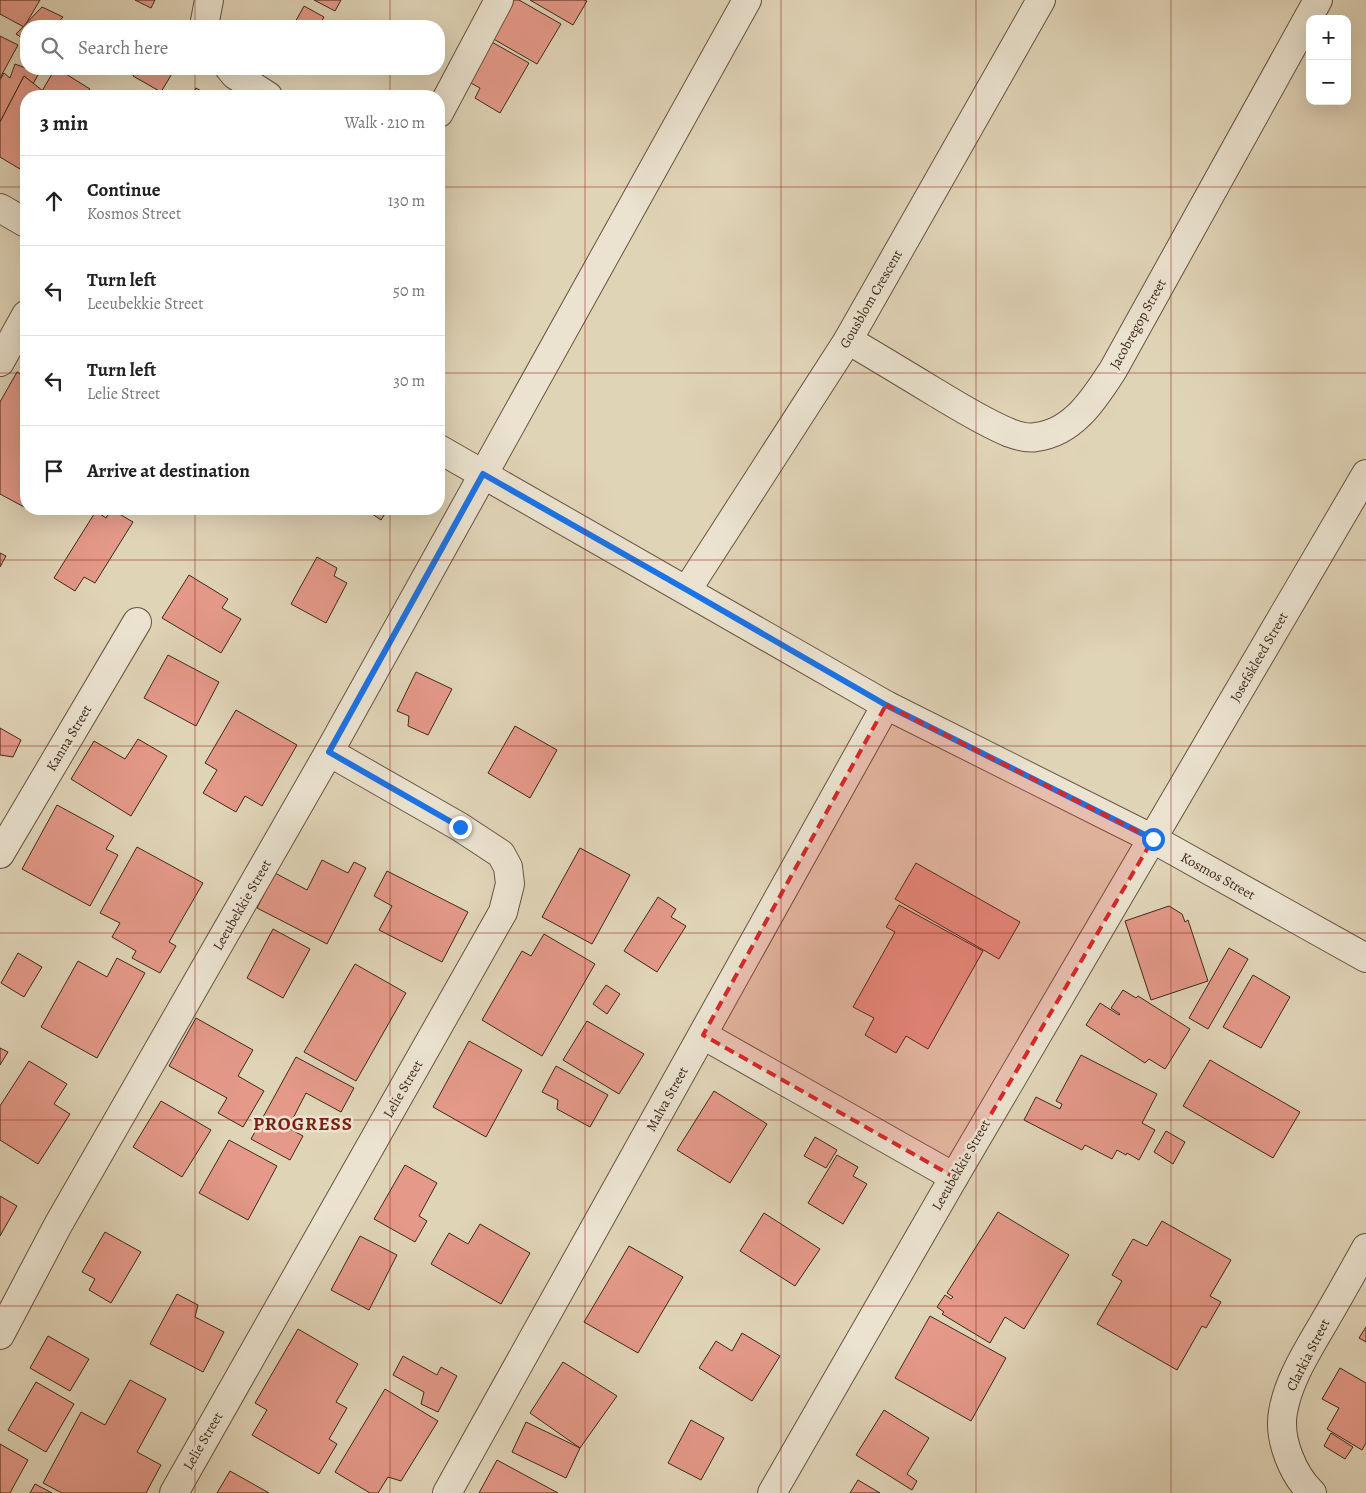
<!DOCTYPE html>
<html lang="en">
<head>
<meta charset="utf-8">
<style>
	body { margin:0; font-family:Alegreya,serif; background:#f6f6f6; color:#222 }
	.controls { position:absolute; right:15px; top:15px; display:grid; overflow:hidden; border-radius:10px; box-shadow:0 5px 20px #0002 }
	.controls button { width:45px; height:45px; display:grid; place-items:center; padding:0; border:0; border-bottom:1px solid #e0e0e0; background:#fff; color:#222; font:25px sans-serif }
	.stop { position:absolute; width:15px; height:15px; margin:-11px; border:4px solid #1a73e8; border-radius:50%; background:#fff }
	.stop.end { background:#1a73e8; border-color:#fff; box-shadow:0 1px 5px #0008 }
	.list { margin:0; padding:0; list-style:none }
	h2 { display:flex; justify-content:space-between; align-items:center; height:65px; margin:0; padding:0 20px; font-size:21px }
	h2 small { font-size:16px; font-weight:400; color:#767676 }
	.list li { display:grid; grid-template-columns:32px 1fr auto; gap:15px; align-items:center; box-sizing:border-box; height:90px; padding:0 20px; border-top:1px solid #e0e0e0 }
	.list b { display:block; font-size:19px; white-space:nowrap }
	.list p { margin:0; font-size:16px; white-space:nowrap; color:#767676 }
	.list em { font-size:16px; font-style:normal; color:#767676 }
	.icon { flex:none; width:28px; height:28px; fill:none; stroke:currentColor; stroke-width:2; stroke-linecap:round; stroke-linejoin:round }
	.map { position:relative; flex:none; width:1366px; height:1493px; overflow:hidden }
	.search { position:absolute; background:#fff; box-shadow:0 5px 20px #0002; left:20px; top:20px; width:425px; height:55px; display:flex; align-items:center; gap:12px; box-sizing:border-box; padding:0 18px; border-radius:20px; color:#767676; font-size:19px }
	.panel { position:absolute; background:#fff; box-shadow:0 5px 20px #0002; left:20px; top:90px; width:425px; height:425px; border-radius:20px }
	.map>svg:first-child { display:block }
	.building { fill:#e49989; stroke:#3f281a }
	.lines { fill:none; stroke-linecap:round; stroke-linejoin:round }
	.minor-casing { stroke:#675341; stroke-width:30 }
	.minor { stroke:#ebe3d0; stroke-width:28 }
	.route { stroke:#1a73e8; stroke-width:6 }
	.marked { fill:#d62828; fill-opacity:0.2; stroke:#d62828; stroke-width:4; stroke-dasharray:10 6; stroke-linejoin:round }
	.grid { fill:none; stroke:#8f2418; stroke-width:1; stroke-opacity:0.55 }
	.labels { text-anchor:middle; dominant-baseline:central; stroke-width:5; stroke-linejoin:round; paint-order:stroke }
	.street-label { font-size:14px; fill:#3f281a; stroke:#ebe3d0 }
	.district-label { font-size:19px; font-weight:bold; letter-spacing:1px; fill:#7a1f14; stroke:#ebe3d0 }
</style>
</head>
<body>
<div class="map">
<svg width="1366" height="1493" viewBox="0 0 1366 1493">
	<rect width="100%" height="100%" fill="#e0d4b7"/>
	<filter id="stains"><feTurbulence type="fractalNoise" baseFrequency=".004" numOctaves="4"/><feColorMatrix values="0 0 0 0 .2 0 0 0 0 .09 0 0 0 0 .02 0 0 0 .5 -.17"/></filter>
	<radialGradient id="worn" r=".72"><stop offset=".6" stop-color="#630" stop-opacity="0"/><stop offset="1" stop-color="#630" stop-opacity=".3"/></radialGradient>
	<!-- building -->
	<g class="building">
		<path d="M 0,0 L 40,0 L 24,27 L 0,14 Z"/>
		<path d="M 135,0 L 155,0 L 151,8 Z"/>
		<path d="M 314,0 L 341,0 L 335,11 Z"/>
		<path d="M 512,0 L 519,0 L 561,24 L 537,64 L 490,37 Z"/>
		<path d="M 530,0 L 585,0 L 587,1 L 573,25 Z"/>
		<path d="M 304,6 L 324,17 L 319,26 L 293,26 Z"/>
		<path d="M 42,7 L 63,17 L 55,26 L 26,26 L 26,40 L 16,34 Z"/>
		<path d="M 0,36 L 18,45 L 0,78 Z"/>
		<path d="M 490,41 L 529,63 L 500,113 L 475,98 L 480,88 L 467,81 Z"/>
		<path d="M 15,64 L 39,73 L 33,84 L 24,76 L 0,122 L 0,80 L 4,73 L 10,78 Z"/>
		<path d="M 55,69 L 58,69 L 90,89 L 86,96 L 39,96 Z"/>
		<path d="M 137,69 L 167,69 L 173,72 L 161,92 L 133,76 Z"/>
		<path d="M 24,76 L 43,91 L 39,96 L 26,96 L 26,158 L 20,169 L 0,157 L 0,122 Z"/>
		<path d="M 196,88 L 210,96 L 191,96 Z"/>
		<path d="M 17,372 L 26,377 L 26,508 L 0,494 L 0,402 Z"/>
		<path d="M 111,509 L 133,522 L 95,583 L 84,577 L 75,591 L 54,578 L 96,511 L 106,518 Z"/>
		<path d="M 365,509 L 388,509 L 381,520 Z"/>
		<path d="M 0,553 L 6,556 L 0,567 Z"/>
		<path d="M 317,557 L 337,568 L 334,576 L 347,583 L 326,623 L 291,604 Z"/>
		<path d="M 189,575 L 228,599 L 222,608 L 241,619 L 221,653 L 162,618 Z"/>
		<path d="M 168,655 L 219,682 L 196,726 L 144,698 Z"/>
		<path d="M 416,672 L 452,689 L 428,735 L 408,726 L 409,716 L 397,711 Z"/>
		<path d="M 236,710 L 297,745 L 262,806 L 245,796 L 236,812 L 203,793 L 217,770 L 205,763 Z"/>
		<path d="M 515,726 L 557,750 L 530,798 L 488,773 Z"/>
		<path d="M 0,728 L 21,740 L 13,757 L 0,755 Z"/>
		<path d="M 138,739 L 167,756 L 131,816 L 71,779 L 94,741 L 125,759 Z"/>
		<path d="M 57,805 L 114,836 L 106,849 L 118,855 L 90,906 L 22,869 Z"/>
		<path d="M 137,847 L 203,883 L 169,942 L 176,946 L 160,973 L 132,958 L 136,951 L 112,937 L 120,923 L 100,913 Z"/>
		<path d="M 580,848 L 630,875 L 592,944 L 542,917 Z"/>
		<path d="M 322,860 L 348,873 L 354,862 L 366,868 L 327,944 L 257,908 L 275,873 L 307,890 Z"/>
		<path d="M 916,863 L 1020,922 L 999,959 L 895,899 Z"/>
		<path d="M 387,871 L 468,912 L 442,962 L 379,930 L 392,906 L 374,896 Z"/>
		<path d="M 658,897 L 676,909 L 671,917 L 686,926 L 657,972 L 624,951 Z"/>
		<path d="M 899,905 L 983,951 L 928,1049 L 906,1036 L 896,1053 L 865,1035 L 874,1018 L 853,1007 L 895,932 L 886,927 Z"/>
		<path d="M 1169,906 L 1182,914 L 1185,922 L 1188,920 L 1208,981 L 1151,1000 L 1125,921 Z"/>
		<path d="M 273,929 L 310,949 L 283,998 L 247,978 Z"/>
		<path d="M 544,934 L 595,964 L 542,1056 L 482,1020 L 522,951 L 531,956 Z"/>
		<path d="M 1229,948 L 1248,959 L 1208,1029 L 1189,1018 Z"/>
		<path d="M 18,953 L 42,967 L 24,997 L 1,983 Z"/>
		<path d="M 117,958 L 145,973 L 97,1058 L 41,1027 L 78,961 L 107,977 Z"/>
		<path d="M 355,964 L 406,993 L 356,1081 L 304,1052 Z"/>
		<path d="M 1253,975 L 1290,997 L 1261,1048 L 1223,1027 Z"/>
		<path d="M 606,985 L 620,994 L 607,1014 L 593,1004 Z"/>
		<path d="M 1123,990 L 1136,998 L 1138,996 L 1190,1029 L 1165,1069 L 1149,1059 L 1145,1063 L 1086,1025 L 1100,1003 L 1119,1015 L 1120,1014 L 1111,1008 Z"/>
		<path d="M 196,1018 L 253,1050 L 238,1076 L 264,1091 L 243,1127 L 218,1113 L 227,1098 L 169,1066 Z"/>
		<path d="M 587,1021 L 644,1054 L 619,1094 L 563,1060 Z"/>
		<path d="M 469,1041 L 522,1070 L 486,1137 L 433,1107 Z"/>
		<path d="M 0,1048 L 8,1052 L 0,1065 Z"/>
		<path d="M 1081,1055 L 1157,1094 L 1142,1123 L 1155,1130 L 1139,1160 L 1127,1153 L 1126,1155 L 1117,1150 L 1112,1159 L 1085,1145 L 1082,1150 L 1024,1120 L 1036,1097 L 1060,1109 L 1062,1104 L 1056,1101 Z"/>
		<path d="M 296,1057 L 354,1088 L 341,1112 L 306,1093 L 288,1128 L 303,1136 L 290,1160 L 251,1139 Z"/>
		<path d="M 1210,1060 L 1300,1112 L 1273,1158 L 1183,1106 Z"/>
		<path d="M 29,1061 L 67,1084 L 54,1104 L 70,1114 L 38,1164 L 0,1140 L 0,1106 Z"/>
		<path d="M 556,1066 L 608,1095 L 590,1127 L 557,1109 L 558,1100 L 542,1092 Z"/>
		<path d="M 714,1091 L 767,1124 L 730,1183 L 677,1150 Z"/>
		<path d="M 161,1101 L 211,1130 L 182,1177 L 133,1147 Z"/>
		<path d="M 1166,1131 L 1185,1142 L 1173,1164 L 1154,1152 Z"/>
		<path d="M 815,1137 L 837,1150 L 826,1168 L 804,1156 Z"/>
		<path d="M 229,1140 L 277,1166 L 248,1220 L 199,1193 Z"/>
		<path d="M 837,1155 L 858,1167 L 853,1176 L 867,1184 L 843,1224 L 808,1203 Z"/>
		<path d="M 405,1165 L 437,1183 L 419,1216 L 427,1221 L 415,1242 L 374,1219 Z"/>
		<path d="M 0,1196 L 17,1206 L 0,1236 Z"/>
		<path d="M 998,1212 L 1069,1255 L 1024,1329 L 1005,1317 L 990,1343 L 942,1314 L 944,1312 L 937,1307 L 945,1295 L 951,1299 L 953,1297 L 947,1293 Z"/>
		<path d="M 764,1213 L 820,1249 L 795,1286 L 740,1251 Z"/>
		<path d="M 1162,1221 L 1231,1260 L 1210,1296 L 1221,1302 L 1206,1328 L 1202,1326 L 1177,1370 L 1097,1324 L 1122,1281 L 1112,1275 L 1133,1239 L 1147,1246 Z"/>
		<path d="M 480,1224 L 530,1253 L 501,1304 L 431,1264 L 449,1233 L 468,1244 Z"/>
		<path d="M 105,1232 L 141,1252 L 111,1303 L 89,1290 L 95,1279 L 82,1272 Z"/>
		<path d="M 360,1236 L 397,1255 L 369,1310 L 331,1290 Z"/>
		<path d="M 629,1246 L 683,1277 L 638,1353 L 584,1322 Z"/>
		<path d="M 177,1294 L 198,1305 L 195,1317 L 224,1332 L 203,1372 L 150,1344 Z"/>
		<path d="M 930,1316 L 1006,1358 L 971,1421 L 895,1378 Z"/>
		<path d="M 1366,1327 L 1366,1342 L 1359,1338 Z"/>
		<path d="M 298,1329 L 358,1364 L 336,1402 L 347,1408 L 329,1439 L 337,1444 L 319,1474 L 252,1435 L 267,1410 L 255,1403 Z"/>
		<path d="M 742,1333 L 780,1356 L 752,1401 L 699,1368 L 716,1341 L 732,1351 Z"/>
		<path d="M 48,1336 L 89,1359 L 70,1391 L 30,1368 Z"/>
		<path d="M 403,1356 L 437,1375 L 441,1367 L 457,1376 L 438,1412 L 421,1404 L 424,1392 L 393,1375 Z"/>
		<path d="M 563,1362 L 617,1396 L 580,1448 L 530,1413 Z"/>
		<path d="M 1340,1368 L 1366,1383 L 1366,1443 L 1362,1450 L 1327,1429 L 1339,1408 L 1322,1399 Z"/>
		<path d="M 130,1380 L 166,1399 L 137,1452 L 161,1465 L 146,1493 L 62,1493 L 43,1483 L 81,1412 L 105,1425 Z"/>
		<path d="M 36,1382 L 74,1404 L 46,1452 L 8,1430 Z"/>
		<path d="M 385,1389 L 438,1421 L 401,1481 L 388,1477 L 378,1493 L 370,1493 L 335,1472 Z"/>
		<path d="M 884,1410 L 929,1438 L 907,1474 L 917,1481 L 912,1490 L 856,1455 Z"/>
		<path d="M 691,1420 L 724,1438 L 701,1480 L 668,1463 Z"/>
		<path d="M 526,1422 L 580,1448 L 566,1478 L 512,1452 Z"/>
		<path d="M 1331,1433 L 1353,1447 L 1345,1459 L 1324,1446 Z"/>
		<path d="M 0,1444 L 28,1460 L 10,1493 L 0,1493 Z"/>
		<path d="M 497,1460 L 558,1493 L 479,1493 Z"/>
		<path d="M 230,1471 L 269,1493 L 217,1493 Z"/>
		<path d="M 858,1480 L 880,1493 L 850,1493 Z"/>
		<path d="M 35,1484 L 52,1493 L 30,1493 Z"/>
	</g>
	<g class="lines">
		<!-- minor casing -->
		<g class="minor-casing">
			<g id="minor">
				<path d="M 207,26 L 205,21 L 209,0"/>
				<path d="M 230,69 L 235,75 L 268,96"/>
				<path d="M 439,113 L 499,0"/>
				<path d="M 0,208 L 26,223"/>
				<path d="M 848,340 C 877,357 905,374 933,391 C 958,406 983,422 1010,433 C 1018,436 1027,439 1036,437 C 1073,433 1095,398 1113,370 L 1318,0"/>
				<path d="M 0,362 L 26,315"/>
				<path d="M 439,449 L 886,705 L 1153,839 L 1366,958"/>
				<path d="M 687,590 L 848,340 L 1041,0"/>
				<path d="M 0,854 L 137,622"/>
				<path d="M 703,1035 L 954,1177"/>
				<path d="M 0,1335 L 58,1225 L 329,752 L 747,0"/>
				<path d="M 174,1493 L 503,912 L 510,884 L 508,867 L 501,854 L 460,827 L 329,752"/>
				<path d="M 447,1493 L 886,705"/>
				<path d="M 772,1493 L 954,1177 L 1366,474"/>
				<path d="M 1312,1493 C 1293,1475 1278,1439 1283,1412 C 1288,1382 1305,1355 1320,1329 C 1336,1302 1351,1275 1366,1248"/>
			</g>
		</g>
		<!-- minor -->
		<use href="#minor" class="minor"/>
	</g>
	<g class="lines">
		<!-- route -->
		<path class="route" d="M 460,827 L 329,752 L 483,474 L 687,590 L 886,705 L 1153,839"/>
	</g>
	<!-- marked area -->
	<path class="marked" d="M 886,705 L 1153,839 L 954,1177 L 703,1035 Z"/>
	<!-- grid -->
	<path class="grid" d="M 195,0 L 195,26M 390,0 L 390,26M 585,0 L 585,1493M 781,0 L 781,1493M 976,0 L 976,1493M 1171,0 L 1171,1493M 195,69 L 195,96M 390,69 L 390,96M 0,187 L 26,187M 439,187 L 1366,187M 0,373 L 26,373M 439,373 L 1366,373M 195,509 L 195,1493M 390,509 L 390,1493M 0,560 L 1366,560M 0,746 L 1366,746M 0,933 L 1366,933M 0,1120 L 1366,1120M 0,1306 L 1366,1306"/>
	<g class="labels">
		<!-- street labels -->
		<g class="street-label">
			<text transform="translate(871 299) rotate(-60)">Gousblom Crescent</text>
			<text transform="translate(1138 324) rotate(-61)">Jacobregop Street</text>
			<text transform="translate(1259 657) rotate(-60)">Josefskleed Street</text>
			<text transform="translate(69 738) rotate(-59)">Kanna Street</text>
			<text transform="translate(1218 876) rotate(29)">Kosmos Street</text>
			<text transform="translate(242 905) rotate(-60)">Leeubekkie Street</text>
			<text transform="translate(403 1089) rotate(-60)">Lelie Street</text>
			<text transform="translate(667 1099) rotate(-61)">Malva Street</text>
			<text transform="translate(961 1165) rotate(-60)">Leeubekkie Street</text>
			<text transform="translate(1308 1355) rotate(-63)">Clarkia Street</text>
			<text transform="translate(203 1441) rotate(-60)">Lelie Street</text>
		</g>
		<!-- district labels -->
		<g class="district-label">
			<text x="303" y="1124">PROGRESS</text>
		</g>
	</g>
	<rect width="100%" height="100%" filter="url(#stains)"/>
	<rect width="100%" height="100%" fill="url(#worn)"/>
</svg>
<div class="controls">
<button>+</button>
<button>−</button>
</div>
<div class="stop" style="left:1153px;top:839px"></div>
<div class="stop end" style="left:460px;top:827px"></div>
<div class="search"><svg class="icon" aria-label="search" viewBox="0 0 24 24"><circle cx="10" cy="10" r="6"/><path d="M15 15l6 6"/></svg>Search here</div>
<section class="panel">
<h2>3 min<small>Walk · 210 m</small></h2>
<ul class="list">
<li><svg class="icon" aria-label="ahead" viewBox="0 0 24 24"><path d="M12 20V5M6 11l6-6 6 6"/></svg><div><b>Continue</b><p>Kosmos Street</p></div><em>130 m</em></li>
<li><svg class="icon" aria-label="left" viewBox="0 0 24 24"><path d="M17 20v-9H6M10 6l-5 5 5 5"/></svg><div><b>Turn left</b><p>Leeubekkie Street</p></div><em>50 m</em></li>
<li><svg class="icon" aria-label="left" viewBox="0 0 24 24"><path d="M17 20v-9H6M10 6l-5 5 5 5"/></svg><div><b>Turn left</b><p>Lelie Street</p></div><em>30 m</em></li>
<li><svg class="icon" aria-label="arrive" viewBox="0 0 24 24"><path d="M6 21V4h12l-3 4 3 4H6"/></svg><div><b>Arrive at destination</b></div></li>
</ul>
</section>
</div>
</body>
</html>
